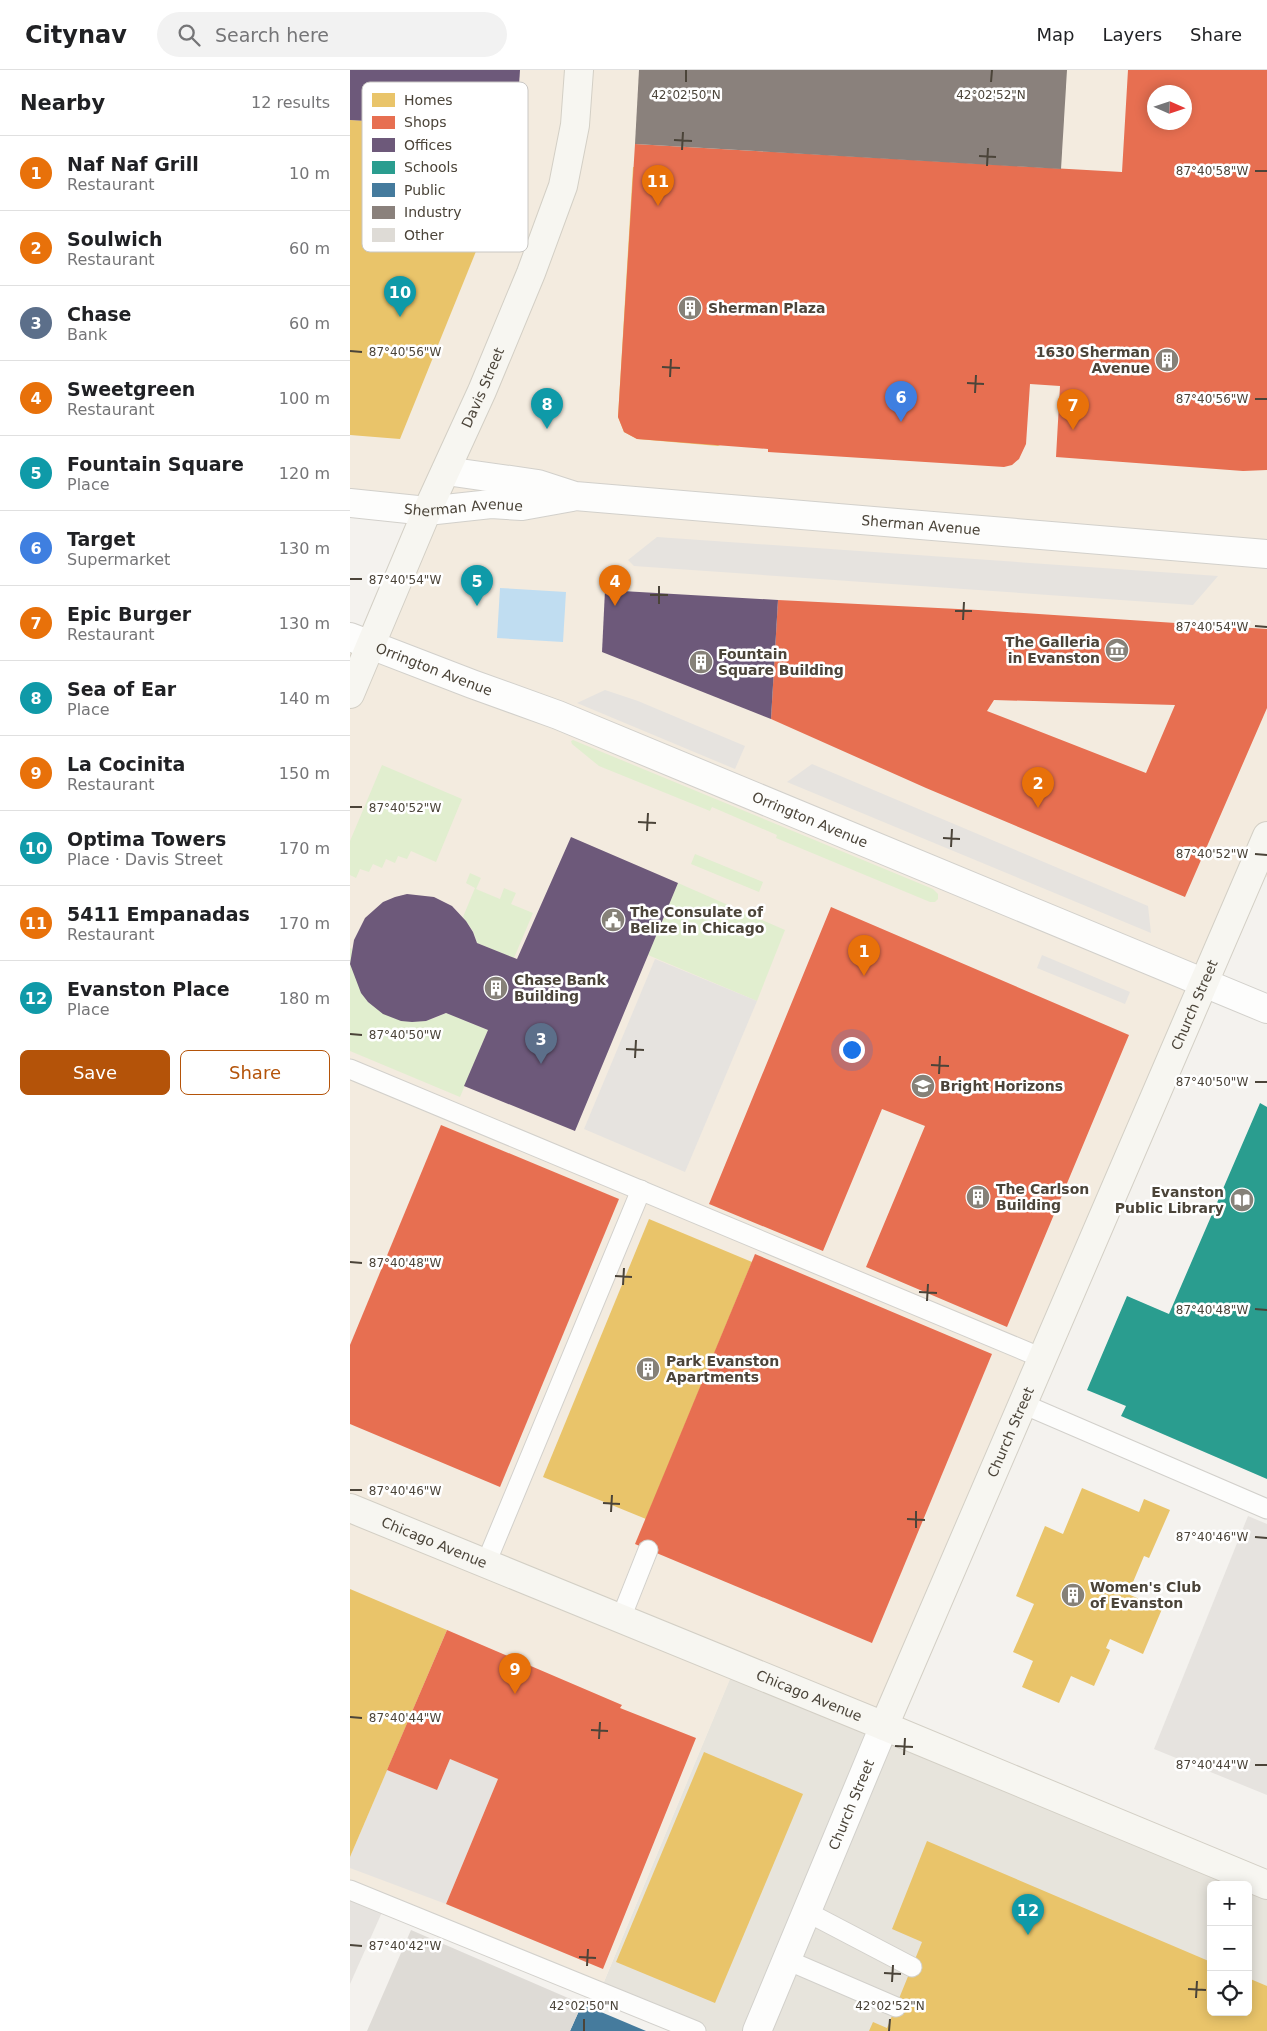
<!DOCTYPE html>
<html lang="en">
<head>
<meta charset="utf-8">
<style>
	body { margin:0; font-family:"DejaVu Sans",sans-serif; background:#f2f2f2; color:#202124 }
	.controls { position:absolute; right:15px; bottom:15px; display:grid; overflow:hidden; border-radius:8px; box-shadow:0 2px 12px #0003 }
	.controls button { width:45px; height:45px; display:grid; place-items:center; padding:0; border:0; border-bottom:1px solid #e0e0e0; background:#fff; color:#202124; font:25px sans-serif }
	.compass { position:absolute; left:797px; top:15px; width:45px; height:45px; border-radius:50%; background:#fff; box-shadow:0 2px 12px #0003; rotate:93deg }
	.you { position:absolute; left:501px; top:979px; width:18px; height:18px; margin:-12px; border:4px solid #fff; border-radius:50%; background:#1a73e8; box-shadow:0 0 0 8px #1a73e833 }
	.badge { display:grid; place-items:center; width:32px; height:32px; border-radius:50%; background:#b45309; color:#fff; font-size:16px; font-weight:700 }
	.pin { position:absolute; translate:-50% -41px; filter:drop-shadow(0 1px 2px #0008) }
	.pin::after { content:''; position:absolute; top:26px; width:18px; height:15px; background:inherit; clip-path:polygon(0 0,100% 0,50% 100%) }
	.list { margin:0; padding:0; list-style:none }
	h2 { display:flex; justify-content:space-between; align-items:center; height:65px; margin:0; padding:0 20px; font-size:21px }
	h2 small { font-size:16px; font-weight:400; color:#757577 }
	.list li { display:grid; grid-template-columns:32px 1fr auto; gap:15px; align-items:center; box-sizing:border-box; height:75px; padding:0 20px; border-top:1px solid #e0e0e0 }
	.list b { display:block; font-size:19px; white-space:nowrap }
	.list p { margin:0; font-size:16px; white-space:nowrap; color:#757577 }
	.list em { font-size:16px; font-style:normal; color:#757577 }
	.actions { display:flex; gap:10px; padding:15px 20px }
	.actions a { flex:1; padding:11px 0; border:1px solid #b45309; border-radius:8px; text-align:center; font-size:18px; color:#b45309 }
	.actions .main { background:#b45309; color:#fff }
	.icon { flex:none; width:28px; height:28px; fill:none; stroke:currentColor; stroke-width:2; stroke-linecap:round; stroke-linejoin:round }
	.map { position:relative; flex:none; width:917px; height:1961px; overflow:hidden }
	header { display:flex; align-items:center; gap:30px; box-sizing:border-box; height:70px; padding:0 25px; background:#fff; border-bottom:1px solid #e0e0e0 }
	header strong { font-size:24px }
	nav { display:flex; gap:28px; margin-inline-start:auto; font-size:18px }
	.search { width:350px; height:45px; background:#f2f2f2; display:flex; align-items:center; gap:12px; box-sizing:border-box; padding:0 18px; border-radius:28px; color:#757577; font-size:19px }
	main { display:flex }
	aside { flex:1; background:#fff }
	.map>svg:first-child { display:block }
	.residential { fill:#e7e4dc }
	.commercial { fill:#f3ebdf; fill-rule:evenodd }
	.green { fill:#e1eecf }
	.parking { fill:#e6e3df }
	.water { fill:#c0ddf1 }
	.homes { fill:#e9c46a }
	.shops { fill:#e76f51; fill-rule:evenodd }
	.offices { fill:#6d597a }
	.schools { fill:#2a9d8f }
	.public { fill:#457b9d }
	.industry { fill:#8a817c }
	.building { fill:#dedbd6 }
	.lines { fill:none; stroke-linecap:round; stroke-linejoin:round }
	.service-casing { stroke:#d2d0cb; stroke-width:21 }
	.tertiary-casing { stroke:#d2d0cb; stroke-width:30 }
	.secondary-casing { stroke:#d3cfc5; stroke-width:30 }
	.service { stroke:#fdfdfc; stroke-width:19 }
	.tertiary { stroke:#fdfdfc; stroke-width:28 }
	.secondary { stroke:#f7f6f1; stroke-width:28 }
	.ticks { fill:none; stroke:#4b4439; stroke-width:2 }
	.labels { text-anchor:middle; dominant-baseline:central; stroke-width:5; stroke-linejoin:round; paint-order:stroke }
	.poi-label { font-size:14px; font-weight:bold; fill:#4b4439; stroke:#fff; text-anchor:start }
	.street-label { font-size:14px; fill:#4b4439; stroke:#fff }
	.key { fill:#fff; stroke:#c9c7c4; stroke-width:1 }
	.key-label { font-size:14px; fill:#4b4439 }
	.ticks-label { font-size:12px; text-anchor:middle; fill:#4b4439; stroke:#fff; stroke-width:5; stroke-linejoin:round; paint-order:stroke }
</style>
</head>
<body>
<header>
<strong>Citynav</strong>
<div class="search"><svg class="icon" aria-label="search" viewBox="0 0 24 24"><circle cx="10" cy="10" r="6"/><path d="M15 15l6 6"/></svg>Search here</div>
<nav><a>Map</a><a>Layers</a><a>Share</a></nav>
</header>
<main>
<aside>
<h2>Nearby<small>12 results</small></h2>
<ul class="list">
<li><span class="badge" style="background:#e8710a">1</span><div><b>Naf Naf Grill</b><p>Restaurant</p></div><em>10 m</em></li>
<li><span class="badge" style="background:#e8710a">2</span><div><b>Soulwich</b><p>Restaurant</p></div><em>60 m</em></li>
<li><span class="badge" style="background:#5c6f8a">3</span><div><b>Chase</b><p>Bank</p></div><em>60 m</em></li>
<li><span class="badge" style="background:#e8710a">4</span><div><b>Sweetgreen</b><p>Restaurant</p></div><em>100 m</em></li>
<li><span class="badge" style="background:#0f9aa8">5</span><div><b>Fountain Square</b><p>Place</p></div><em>120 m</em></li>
<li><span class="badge" style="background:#3f7fe0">6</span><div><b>Target</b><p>Supermarket</p></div><em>130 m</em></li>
<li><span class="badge" style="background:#e8710a">7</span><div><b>Epic Burger</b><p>Restaurant</p></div><em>130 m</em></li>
<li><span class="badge" style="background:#0f9aa8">8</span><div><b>Sea of Ear</b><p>Place</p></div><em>140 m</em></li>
<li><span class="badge" style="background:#e8710a">9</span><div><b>La Cocinita</b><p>Restaurant</p></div><em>150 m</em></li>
<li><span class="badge" style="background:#0f9aa8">10</span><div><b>Optima Towers</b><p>Place · Davis Street</p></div><em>170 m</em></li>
<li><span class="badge" style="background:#e8710a">11</span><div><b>5411 Empanadas</b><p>Restaurant</p></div><em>170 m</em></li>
<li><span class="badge" style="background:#0f9aa8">12</span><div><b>Evanston Place</b><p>Place</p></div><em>180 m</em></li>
</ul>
<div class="actions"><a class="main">Save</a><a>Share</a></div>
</aside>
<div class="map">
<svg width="917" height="1961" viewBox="0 0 917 1961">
	<rect width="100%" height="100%" fill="#f4f2ee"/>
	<!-- residential -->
	<path class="residential" d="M 383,1601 L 898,1815 L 861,1815 L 861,1942 L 898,1942 L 898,1815 L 917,1823 L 917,1961 L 356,1961 L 251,1919 Z"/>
	<!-- commercial -->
	<path class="commercial" d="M 0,0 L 917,0 L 917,807 L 886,806 L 525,1660 L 383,1602 L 251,1919 L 0,1815 L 0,567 L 21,574 L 75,434 L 0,427 ZM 804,22 L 834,22 L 834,52 L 804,52 Z"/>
	<!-- green -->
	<g class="green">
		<path d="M 223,670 L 583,819 L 588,824 L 588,829 L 585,832 L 580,832 L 426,768 L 427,765 L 362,737 L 360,741 L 249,696 L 222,674 L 221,671 Z"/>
		<path d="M 32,695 L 112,729 L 86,792 L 61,781 L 57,789 L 48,786 L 45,793 L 36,789 L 32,798 L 23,794 L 19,802 L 10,799 L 6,808 L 0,805 L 0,771 Z"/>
		<path d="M 345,784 L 413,812 L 409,822 L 341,794 Z"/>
		<path d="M 120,803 L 131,808 L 126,819 L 150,829 L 154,818 L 166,823 L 161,834 L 183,843 L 164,888 L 127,873 L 123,861 L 113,847 L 125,818 L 116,813 Z"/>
		<path d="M 328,813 L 435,860 L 407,931 L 298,885 Z"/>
		<path d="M 0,878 L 2,879 C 0,933 51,967 96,943 L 138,960 L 110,1027 L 0,981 Z"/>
	</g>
	<!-- parking -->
	<g class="parking">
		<path d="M 307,467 L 868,506 L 843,535 L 284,496 L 278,490 Z"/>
		<path d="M 255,620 L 288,631 L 395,676 L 385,699 L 227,633 Z"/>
		<path d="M 462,694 L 798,836 L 801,863 L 437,712 Z"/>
		<path d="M 692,885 L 780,922 L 775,934 L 687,898 Z"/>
		<path d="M 305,889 L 407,931 L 335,1102 L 234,1059 Z"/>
		<path d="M 898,1446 L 917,1454 L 917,1725 L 804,1679 Z"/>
		<path d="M 100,1689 L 148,1709 L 96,1834 L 0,1798 L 0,1787 L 37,1700 L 87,1720 Z"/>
		<path d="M 0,1828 L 33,1840 L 0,1914 Z"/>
	</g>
	<!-- water -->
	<path class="water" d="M 150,518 L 216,522 L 213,572 L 147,568 Z"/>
	<!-- homes -->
	<g class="homes">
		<path d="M 0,50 L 152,59 L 148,127 L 50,369 L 0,365 Z"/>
		<path d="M 283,97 L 661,117 L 656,200 L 442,190 L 438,203 L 430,212 L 407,219 L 404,257 L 406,282 L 403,301 L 396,317 L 395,358 L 389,366 L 368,376 L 287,369 L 274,362 L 268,347 Z"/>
		<path d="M 299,1149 L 402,1192 L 296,1449 L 193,1407 Z"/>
		<path d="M 732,1418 L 789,1442 L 794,1429 L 820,1440 L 799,1488 L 794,1486 L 778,1524 L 812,1539 L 793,1584 L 760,1569 L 756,1578 L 760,1580 L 744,1616 L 721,1606 L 709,1633 L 672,1617 L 683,1591 L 663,1582 L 684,1534 L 666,1526 L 695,1456 L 713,1464 Z"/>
		<path d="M 0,1519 L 97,1560 L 0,1787 Z"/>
		<path d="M 354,1682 L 453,1724 L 365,1933 L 266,1892 Z"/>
		<path d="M 577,1771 L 861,1892 L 861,1942 L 898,1942 L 898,1908 L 917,1916 L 917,1961 L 519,1961 L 523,1952 L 537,1958 L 572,1872 L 542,1859 Z"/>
	</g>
	<!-- shops -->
	<g class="shops">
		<path d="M 778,0 L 917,0 L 917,400 L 893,401 L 706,387 L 710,316 L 680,314 L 676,374 L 669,389 L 662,395 L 654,397 L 418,382 L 418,379 L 287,369 L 274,362 L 268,347 L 285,74 L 772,102 ZM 804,22 L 834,22 L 834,52 L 804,52 Z"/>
		<path d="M 428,530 L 628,540 L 917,559 L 917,638 L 835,827 L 576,718 L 421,649 ZM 644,630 L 825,635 L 796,703 L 637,641 Z"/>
		<path d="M 481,837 L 779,965 L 657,1257 L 516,1197 L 575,1056 L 532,1039 L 473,1181 L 359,1134 Z"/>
		<path d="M 91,1055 L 269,1129 L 150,1417 L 0,1354 L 0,1275 Z"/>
		<path d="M 405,1184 L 642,1284 L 522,1573 L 285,1474 Z"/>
		<path d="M 97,1560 L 272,1635 L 270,1638 L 346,1668 L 253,1899 L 96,1834 L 148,1709 L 100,1689 L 87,1720 L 37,1700 Z"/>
	</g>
	<!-- offices -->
	<g class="offices">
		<path d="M 0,0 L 170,0 L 166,60 L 0,50 Z"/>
		<path d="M 255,520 L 428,530 L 421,649 L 252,582 Z"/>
		<path d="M 221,767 L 328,813 L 225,1061 L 114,1016 L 138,960 L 96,943 L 76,951 L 62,952 L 51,951 L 33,944 L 18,932 L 11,923 L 0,894 L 4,870 L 15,848 L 33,832 L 45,827 L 57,824 L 84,827 L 102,836 L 116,851 L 123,862 L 127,873 L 167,889 Z"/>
	</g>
	<!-- schools -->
	<path class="schools" d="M 910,1033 L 917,1037 L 917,1409 L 771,1346 L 776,1336 L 737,1320 L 777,1226 L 819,1244 Z"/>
	<!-- public -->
	<path class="public" d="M 232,1934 L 296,1961 L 220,1961 Z"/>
	<!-- industry -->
	<path class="industry" d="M 289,0 L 717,0 L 711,99 L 285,74 Z"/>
	<!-- building -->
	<path class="building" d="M 61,1860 L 232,1934 L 220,1961 L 17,1961 Z"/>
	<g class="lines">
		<!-- service casing -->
		<g class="service-casing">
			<g id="service">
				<path d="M 0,999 L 692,1288"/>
				<path d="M 673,1334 L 917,1439"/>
				<path d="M 136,1493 L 291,1120"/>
				<path d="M 271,1548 L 298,1480"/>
				<path d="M 0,1820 L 346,1961"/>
				<path d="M 457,1842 L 562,1897"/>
				<path d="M 437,1890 L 546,1937"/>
			</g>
		</g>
		<!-- tertiary casing -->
		<g class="tertiary-casing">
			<g id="tertiary">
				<path id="s1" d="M 96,401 L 188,414 L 225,426 L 917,484"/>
				<path id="s2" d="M 0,433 L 77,441 L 141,434 L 172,436 L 222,427"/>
				<path id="s3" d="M 0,567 L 122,614 L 208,645 L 917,939"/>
				<path id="s4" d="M 407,1961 L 534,1656"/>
			</g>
		</g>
		<!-- secondary casing -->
		<g class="secondary-casing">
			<g id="secondary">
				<path id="s5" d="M 0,624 L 77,441 L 132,321 L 181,203 L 213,116 L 225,55 L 229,0"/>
				<path id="s6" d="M 0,1438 L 534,1656 L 917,1815"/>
				<path id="s7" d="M 534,1656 L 917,766"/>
			</g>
		</g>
		<!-- service -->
		<use href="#service" class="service"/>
		<!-- tertiary -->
		<use href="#tertiary" class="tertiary"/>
		<!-- secondary -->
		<use href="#secondary" class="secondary"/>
	</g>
	<!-- ticks -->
	<path class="ticks" d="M 336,12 L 336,0M 641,12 L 642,0M 324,70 L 342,71M 332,80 L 333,62M 629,86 L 646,87M 637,96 L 638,78M 905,101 L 917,101M 0,281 L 12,282M 312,297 L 330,298M 320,307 L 321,289M 617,313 L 634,314M 625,323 L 626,305M 905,329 L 917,329M 0,509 L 12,509M 300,525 L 318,525M 309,534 L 309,516M 605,541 L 622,541M 613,550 L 614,532M 905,556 L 917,557M 0,737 L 12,737M 288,752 L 306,753M 297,761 L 298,743M 593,768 L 610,769M 601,777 L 602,759M 905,784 L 917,785M 0,964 L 12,965M 276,979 L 294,980M 285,988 L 286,970M 581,995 L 599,996M 589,1004 L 590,986M 905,1012 L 917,1012M 0,1192 L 12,1193M 265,1206 L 282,1207M 273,1215 L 274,1198M 569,1222 L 587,1223M 577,1231 L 578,1214M 905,1239 L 917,1240M 0,1420 L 12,1420M 253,1433 L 270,1434M 261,1442 L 262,1425M 557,1449 L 575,1450M 566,1458 L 566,1441M 905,1467 L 917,1468M 0,1647 L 12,1648M 241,1660 L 258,1661M 249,1669 L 250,1652M 545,1676 L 563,1677M 554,1685 L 555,1668M 905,1695 L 917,1695M 0,1875 L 12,1876M 229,1887 L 246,1888M 237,1896 L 238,1879M 534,1903 L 551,1904M 542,1912 L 543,1895M 838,1919 L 856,1920M 846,1928 L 847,1911M 234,1961 L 234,1949M 539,1961 L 540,1949"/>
	<!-- icons -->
	<defs>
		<g id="building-disc" transform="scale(1.25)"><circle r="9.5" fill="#868178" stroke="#fff"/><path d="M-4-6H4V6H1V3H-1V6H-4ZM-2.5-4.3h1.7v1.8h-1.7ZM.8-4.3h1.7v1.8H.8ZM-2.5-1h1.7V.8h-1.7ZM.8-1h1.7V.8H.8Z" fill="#fff"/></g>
		<g id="museum-disc" transform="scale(1.25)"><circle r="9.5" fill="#868178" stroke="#fff"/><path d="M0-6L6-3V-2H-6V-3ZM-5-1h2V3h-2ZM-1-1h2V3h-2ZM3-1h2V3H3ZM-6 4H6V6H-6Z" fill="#fff"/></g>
		<g id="civic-disc" transform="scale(1.25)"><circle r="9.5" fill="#868178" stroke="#fff"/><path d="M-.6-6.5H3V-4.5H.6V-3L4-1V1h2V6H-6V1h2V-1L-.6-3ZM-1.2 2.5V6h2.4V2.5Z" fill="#fff"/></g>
		<g id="school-disc" transform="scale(1.25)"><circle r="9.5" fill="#868178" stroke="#fff"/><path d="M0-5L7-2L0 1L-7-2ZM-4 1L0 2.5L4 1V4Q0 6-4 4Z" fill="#fff"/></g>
		<g id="library-disc" transform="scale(1.25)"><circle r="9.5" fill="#868178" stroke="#fff"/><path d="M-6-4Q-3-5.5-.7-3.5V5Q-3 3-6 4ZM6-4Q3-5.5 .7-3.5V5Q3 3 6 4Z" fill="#fff"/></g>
	</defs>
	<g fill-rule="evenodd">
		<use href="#building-disc" x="340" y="238"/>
		<use href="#building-disc" x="817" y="290"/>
		<use href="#museum-disc" x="767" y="580"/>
		<use href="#building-disc" x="351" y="592"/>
		<use href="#civic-disc" x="263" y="850"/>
		<use href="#building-disc" x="146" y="918"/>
		<use href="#school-disc" x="573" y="1016"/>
		<use href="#building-disc" x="628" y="1127"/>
		<use href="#library-disc" x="892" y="1130"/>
		<use href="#building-disc" x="298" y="1299"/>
		<use href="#building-disc" x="723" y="1525"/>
	</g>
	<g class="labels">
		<!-- poi labels -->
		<g class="poi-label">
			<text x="358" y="238">Sherman Plaza</text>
			<text x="800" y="282" text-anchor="end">1630 Sherman<tspan x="800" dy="16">Avenue</tspan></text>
			<text x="750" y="572" text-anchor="end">The Galleria<tspan x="750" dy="16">in Evanston</tspan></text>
			<text x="368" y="584">Fountain<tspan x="368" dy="16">Square Building</tspan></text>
			<text x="280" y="842">The Consulate of<tspan x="280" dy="16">Belize in Chicago</tspan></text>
			<text x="164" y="910">Chase Bank<tspan x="164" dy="16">Building</tspan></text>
			<text x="590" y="1016">Bright Horizons</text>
			<text x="646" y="1119">The Carlson<tspan x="646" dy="16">Building</tspan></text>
			<text x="874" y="1122" text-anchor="end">Evanston<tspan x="874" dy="16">Public Library</tspan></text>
			<text x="316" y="1291">Park Evanston<tspan x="316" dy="16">Apartments</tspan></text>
			<text x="740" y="1517">Women's Club<tspan x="740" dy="16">of Evanston</tspan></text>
		</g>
		<!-- street labels -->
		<g class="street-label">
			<text stroke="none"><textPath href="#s5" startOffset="334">Davis Street</textPath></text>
			<text stroke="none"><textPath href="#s2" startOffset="114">Sherman Avenue</textPath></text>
			<text stroke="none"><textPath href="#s1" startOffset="479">Sherman Avenue</textPath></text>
			<text stroke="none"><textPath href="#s3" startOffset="90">Orrington Avenue</textPath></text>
			<text stroke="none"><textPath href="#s3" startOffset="495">Orrington Avenue</textPath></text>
			<text stroke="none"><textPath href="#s7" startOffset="785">Church Street</textPath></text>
			<text stroke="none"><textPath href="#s7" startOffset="320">Church Street</textPath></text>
			<text stroke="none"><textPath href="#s6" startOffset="91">Chicago Avenue</textPath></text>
			<text stroke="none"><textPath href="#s6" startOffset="496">Chicago Avenue</textPath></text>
			<text stroke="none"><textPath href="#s4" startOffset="245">Church Street</textPath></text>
		</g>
	</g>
	<!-- legend -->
	<rect x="12" y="12" width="166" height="170" rx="8" class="key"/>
	<rect x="22" y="23" width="23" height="14" fill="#e9c46a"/>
	<rect x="22" y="46" width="23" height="13" fill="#e76f51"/>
	<rect x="22" y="68" width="23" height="14" fill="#6d597a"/>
	<rect x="22" y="91" width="23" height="13" fill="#2a9d8f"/>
	<rect x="22" y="113" width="23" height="14" fill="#457b9d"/>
	<rect x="22" y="136" width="23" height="13" fill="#8a817c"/>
	<rect x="22" y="158" width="23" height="14" fill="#dedbd6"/>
	<g class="key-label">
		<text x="54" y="35">Homes</text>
		<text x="54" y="57">Shops</text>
		<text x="54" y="80">Offices</text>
		<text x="54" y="102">Schools</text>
		<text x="54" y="125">Public</text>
		<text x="54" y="147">Industry</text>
		<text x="54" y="170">Other</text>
	</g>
	<g class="ticks-label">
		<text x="336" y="29">42°02'50"N</text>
		<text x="641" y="29">42°02'52"N</text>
		<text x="862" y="105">87°40'58"W</text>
		<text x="55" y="286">87°40'56"W</text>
		<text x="862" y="333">87°40'56"W</text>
		<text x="55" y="514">87°40'54"W</text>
		<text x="862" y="561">87°40'54"W</text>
		<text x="55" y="742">87°40'52"W</text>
		<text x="862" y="788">87°40'52"W</text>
		<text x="55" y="969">87°40'50"W</text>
		<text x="862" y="1016">87°40'50"W</text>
		<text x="55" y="1197">87°40'48"W</text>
		<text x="862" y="1244">87°40'48"W</text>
		<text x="55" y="1425">87°40'46"W</text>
		<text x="862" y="1471">87°40'46"W</text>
		<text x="55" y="1652">87°40'44"W</text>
		<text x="862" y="1699">87°40'44"W</text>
		<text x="55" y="1880">87°40'42"W</text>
		<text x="234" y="1940">42°02'50"N</text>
		<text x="540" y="1940">42°02'52"N</text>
	</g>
</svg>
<div class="controls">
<button>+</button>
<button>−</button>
<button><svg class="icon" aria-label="locate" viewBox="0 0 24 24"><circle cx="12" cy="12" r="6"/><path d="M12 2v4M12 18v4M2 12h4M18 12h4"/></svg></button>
</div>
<svg class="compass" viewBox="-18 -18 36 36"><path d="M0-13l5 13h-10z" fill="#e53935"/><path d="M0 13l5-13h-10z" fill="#757577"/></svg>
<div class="you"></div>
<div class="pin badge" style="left:514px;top:906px;background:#e8710a">1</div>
<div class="pin badge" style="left:688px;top:738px;background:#e8710a">2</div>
<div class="pin badge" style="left:191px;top:994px;background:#5c6f8a">3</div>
<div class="pin badge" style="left:265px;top:536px;background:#e8710a">4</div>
<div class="pin badge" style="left:127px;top:536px;background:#0f9aa8">5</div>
<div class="pin badge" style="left:551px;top:352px;background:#3f7fe0">6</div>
<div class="pin badge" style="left:723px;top:360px;background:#e8710a">7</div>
<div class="pin badge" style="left:197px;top:359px;background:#0f9aa8">8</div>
<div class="pin badge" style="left:165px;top:1624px;background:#e8710a">9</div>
<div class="pin badge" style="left:50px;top:247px;background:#0f9aa8">10</div>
<div class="pin badge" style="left:308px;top:136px;background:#e8710a">11</div>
<div class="pin badge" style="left:678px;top:1865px;background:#0f9aa8">12</div>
</div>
</main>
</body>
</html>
